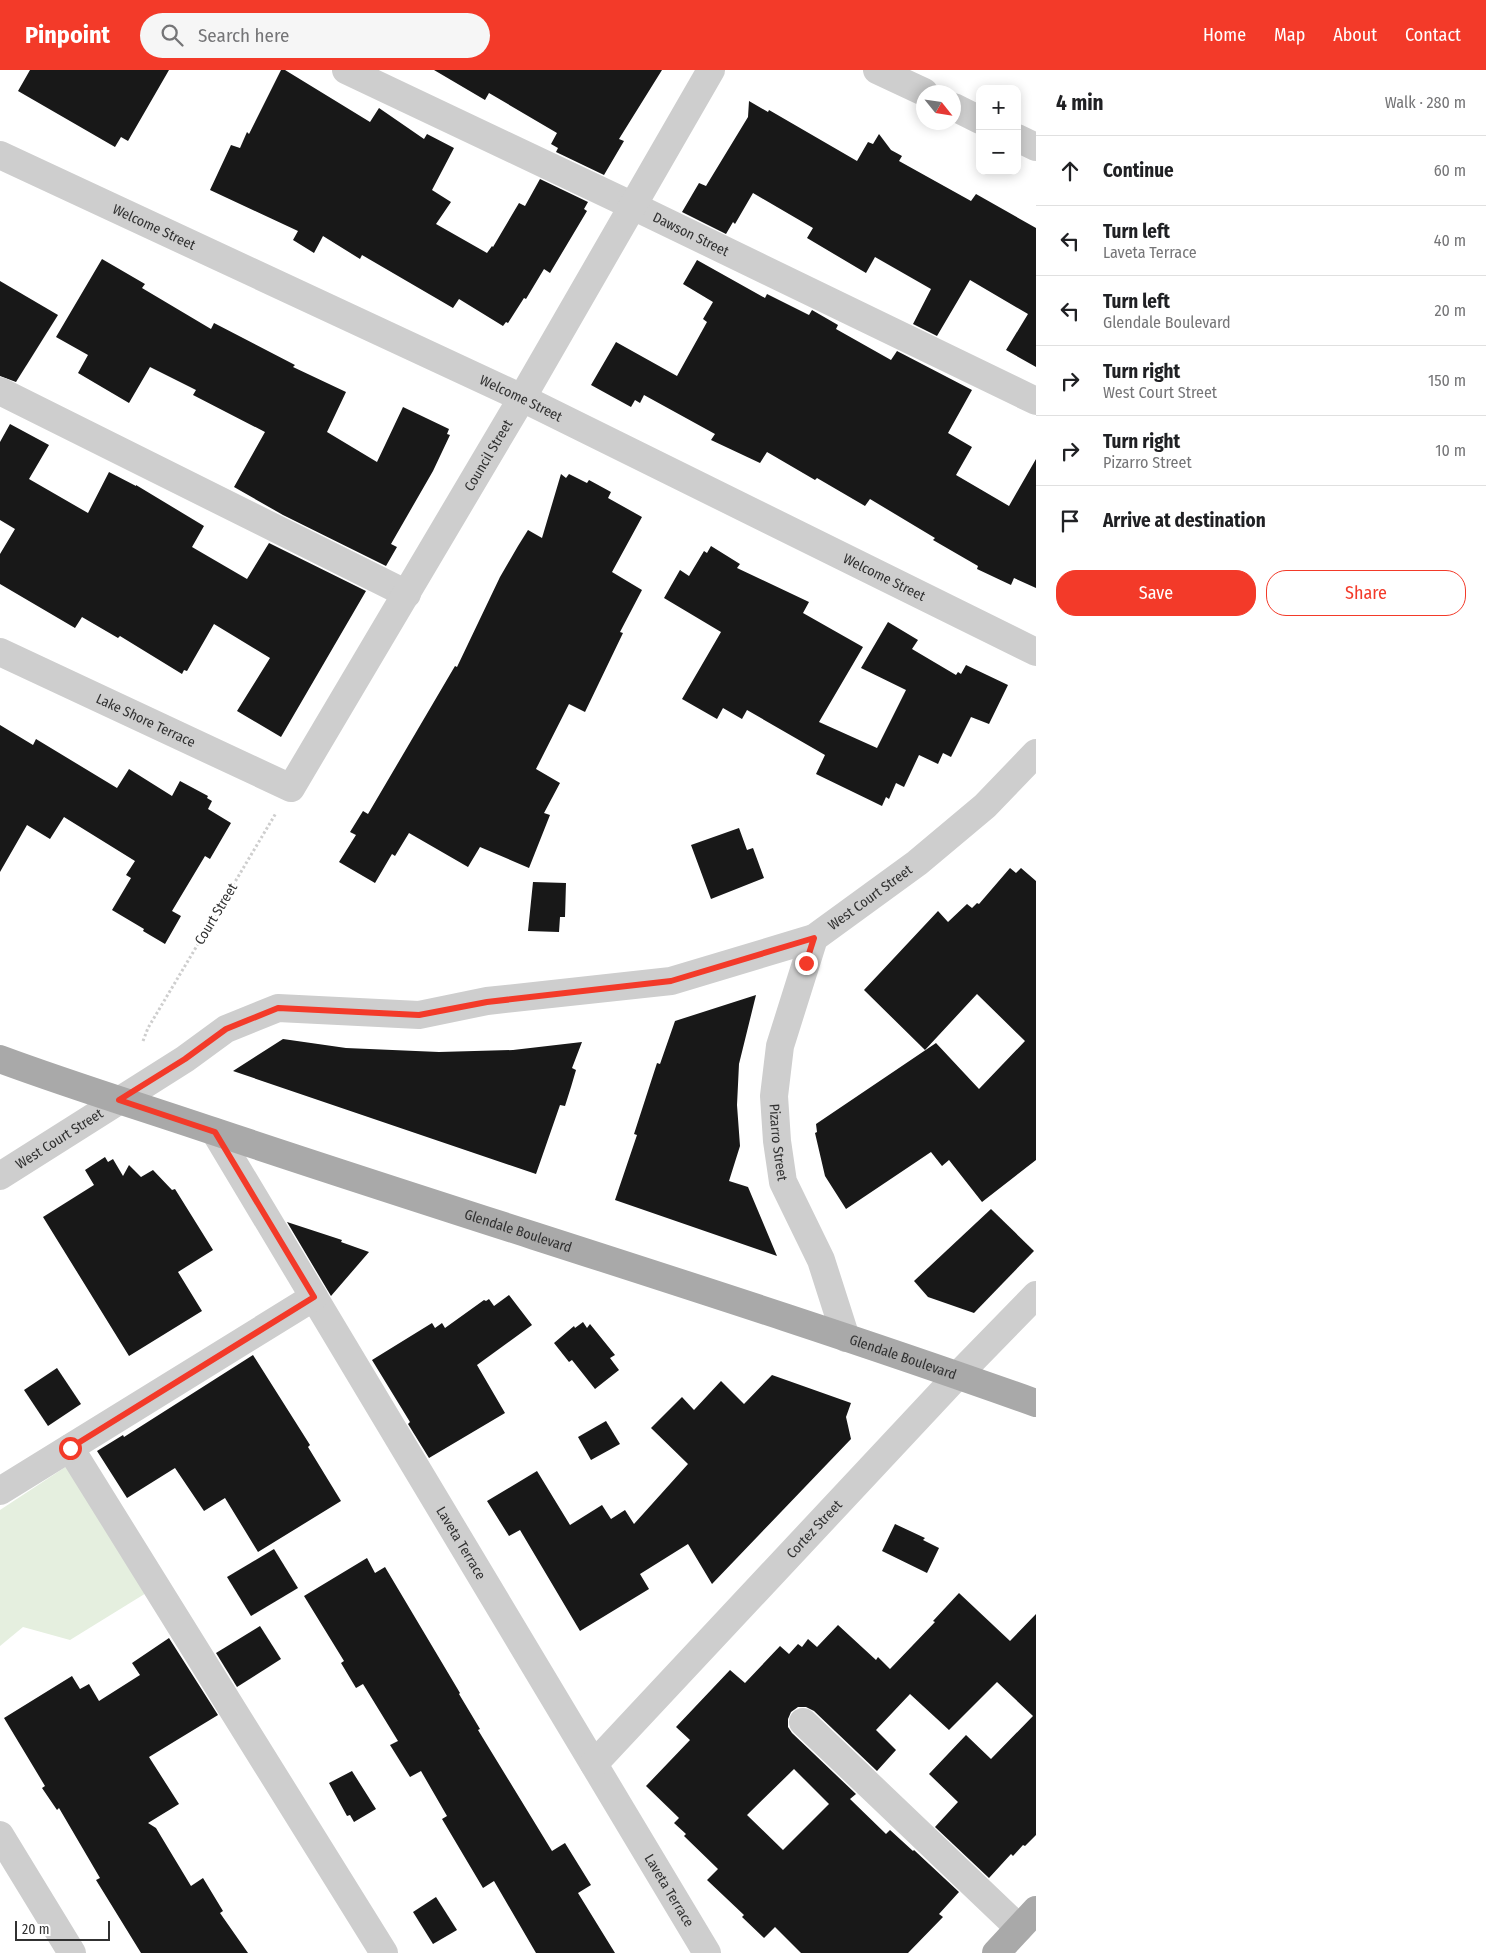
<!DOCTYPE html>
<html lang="en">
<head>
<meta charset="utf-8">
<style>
	body { margin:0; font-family:"Fira Sans Condensed",sans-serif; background:#f6f6f6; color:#202124 }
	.controls { position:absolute; right:15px; top:15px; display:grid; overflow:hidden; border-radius:10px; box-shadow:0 2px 12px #0003 }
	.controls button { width:45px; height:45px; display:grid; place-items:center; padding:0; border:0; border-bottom:1px solid #e0e0e0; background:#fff; color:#202124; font:25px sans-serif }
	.compass { position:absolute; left:916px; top:15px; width:45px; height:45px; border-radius:50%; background:#fff; box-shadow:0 2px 12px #0003; rotate:120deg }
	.scale { position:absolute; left:15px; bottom:12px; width:95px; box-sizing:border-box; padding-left:5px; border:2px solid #313131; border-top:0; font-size:14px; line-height:18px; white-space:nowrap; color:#313131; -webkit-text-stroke:4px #fff; paint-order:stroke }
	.stop { position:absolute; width:15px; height:15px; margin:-11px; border:4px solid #f33a29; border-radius:50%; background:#fff }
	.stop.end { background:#f33a29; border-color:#fff; box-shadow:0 1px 5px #0008 }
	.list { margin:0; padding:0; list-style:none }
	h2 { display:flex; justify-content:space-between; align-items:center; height:65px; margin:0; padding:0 20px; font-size:21px }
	h2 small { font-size:16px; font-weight:400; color:#757577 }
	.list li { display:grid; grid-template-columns:32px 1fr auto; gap:15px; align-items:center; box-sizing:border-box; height:70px; padding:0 20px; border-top:1px solid #e0e0e0 }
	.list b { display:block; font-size:19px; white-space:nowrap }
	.list p { margin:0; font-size:16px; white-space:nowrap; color:#757577 }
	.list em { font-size:16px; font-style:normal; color:#757577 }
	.actions { display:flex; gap:10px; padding:15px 20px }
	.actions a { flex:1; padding:11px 0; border:1px solid #f33a29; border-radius:20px; text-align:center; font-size:18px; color:#f33a29 }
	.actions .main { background:#f33a29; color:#fff }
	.icon { flex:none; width:28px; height:28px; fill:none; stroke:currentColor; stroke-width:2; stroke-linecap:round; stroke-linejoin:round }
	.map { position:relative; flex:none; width:1036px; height:1883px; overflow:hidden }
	header { display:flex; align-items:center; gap:30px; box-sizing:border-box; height:70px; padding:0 25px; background:#f33a29; color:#fff }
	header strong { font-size:24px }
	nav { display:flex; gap:28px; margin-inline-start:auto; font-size:18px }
	.search { width:350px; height:45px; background:#f6f6f6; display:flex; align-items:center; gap:12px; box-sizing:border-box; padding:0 18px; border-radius:28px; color:#757577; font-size:19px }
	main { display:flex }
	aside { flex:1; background:#fff }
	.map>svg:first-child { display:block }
	.green { fill:#e5efdf }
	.building { fill:#181818; fill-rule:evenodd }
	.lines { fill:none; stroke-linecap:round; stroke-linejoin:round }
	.path { stroke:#cecece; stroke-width:3; stroke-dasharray:2.5 2.5; stroke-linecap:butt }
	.minor { stroke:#cecece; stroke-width:28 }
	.major { stroke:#a9a9a9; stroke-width:28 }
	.route { stroke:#f33a29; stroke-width:6 }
	.labels { text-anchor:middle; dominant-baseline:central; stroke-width:5; stroke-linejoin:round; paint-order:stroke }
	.street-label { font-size:14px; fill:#313131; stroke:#fff }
</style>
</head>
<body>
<header>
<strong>Pinpoint</strong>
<div class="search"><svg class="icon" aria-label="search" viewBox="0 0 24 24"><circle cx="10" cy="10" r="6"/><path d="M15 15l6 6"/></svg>Search here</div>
<nav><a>Home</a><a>Map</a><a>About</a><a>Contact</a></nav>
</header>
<main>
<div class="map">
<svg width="1036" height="1883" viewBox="0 0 1036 1883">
	<rect width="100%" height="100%" fill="#fff"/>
	<!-- green -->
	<path class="green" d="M 70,1394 L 151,1520 L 70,1570 L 23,1557 L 0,1576 L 0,1440 Z"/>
	<!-- building -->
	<g class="building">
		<path d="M 30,0 L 169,0 L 128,71 L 121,67 L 115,77 L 18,21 Z"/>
		<path d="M 281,0 L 285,0 L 370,52 L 379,38 L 424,69 L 427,64 L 454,78 L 432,120 L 451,132 L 436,154 L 487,183 L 492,176 L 493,177 L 519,133 L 525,136 L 540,109 L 588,132 L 584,139 L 587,141 L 550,203 L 544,199 L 526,229 L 524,228 L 508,253 L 506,252 L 503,256 L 459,229 L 453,238 L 362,185 L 360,189 L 323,166 L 314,183 L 293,170 L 298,161 L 210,120 L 231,75 L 240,78 L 247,62 L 249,64 Z"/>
		<path d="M 434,0 L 662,0 L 619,69 L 624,71 L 604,105 L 556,82 L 558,78 L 551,74 L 557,63 L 489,23 L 485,30 Z"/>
		<path d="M 749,31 L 768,42 L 769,40 L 857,91 L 868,72 L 873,74 L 879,64 L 891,80 L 902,86 L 899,91 L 971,131 L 976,124 L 1036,158 L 1036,297 L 1006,280 L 1028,244 L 970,210 L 937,266 L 913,254 L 931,219 L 875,187 L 866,203 L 807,168 L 813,158 L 753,123 L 735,154 L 733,152 L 726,164 L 682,142 L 699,113 L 706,116 L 748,47 Z"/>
		<path d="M 102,189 L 145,214 L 142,218 L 211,259 L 214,253 L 295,295 L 293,297 L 346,322 L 327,362 L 377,392 L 403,337 L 449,359 L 447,364 L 450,365 L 433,401 L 391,474 L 397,477 L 386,496 L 283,445 L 234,417 L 265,362 L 193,325 L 196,320 L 150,297 L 129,333 L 78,303 L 88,285 L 56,267 Z"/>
		<path d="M 697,190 L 765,228 L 767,224 L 809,245 L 812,240 L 838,255 L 836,259 L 891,290 L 897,281 L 972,320 L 948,363 L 972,377 L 956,405 L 1009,436 L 1036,389 L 1036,518 L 1014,508 L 1011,515 L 977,499 L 978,496 L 933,470 L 935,468 L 870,429 L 865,436 L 817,408 L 815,410 L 767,382 L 760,393 L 711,370 L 715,364 L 644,325 L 640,333 L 635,330 L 631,337 L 591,315 L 616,272 L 677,306 L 707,252 L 703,249 L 713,232 L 683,214 Z"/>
		<path d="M 0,211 L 58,245 L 16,312 L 0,306 Z"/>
		<path d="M 10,354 L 49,375 L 29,409 L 88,443 L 109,402 L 136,416 L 136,415 L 204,456 L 192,477 L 247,509 L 269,473 L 366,521 L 281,667 L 237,641 L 270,588 L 214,554 L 187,601 L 184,600 L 182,604 L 120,566 L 118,568 L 82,547 L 75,558 L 0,514 L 0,484 L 15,459 L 0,450 L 0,372 Z"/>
		<path d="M 561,404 L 566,408 L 569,404 L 587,413 L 589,410 L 611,422 L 608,428 L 642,447 L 612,502 L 642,520 L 620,562 L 623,563 L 585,642 L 569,634 L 536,699 L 560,713 L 544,743 L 550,745 L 529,798 L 480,777 L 468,797 L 409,763 L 395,786 L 392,784 L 375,813 L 339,792 L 356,765 L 350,762 L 363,741 L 368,744 L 455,596 L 457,597 L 500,507 L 518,476 L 528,460 L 542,468 Z"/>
		<path d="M 711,476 L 740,494 L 737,498 L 809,532 L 803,543 L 863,577 L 819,652 L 877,678 L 906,620 L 861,598 L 888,552 L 918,570 L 912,579 L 956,605 L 958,602 L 961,604 L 966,595 L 1008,615 L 989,654 L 971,647 L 951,687 L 943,683 L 938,694 L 919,685 L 904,717 L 896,713 L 889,729 L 886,727 L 882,736 L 816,704 L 825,685 L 747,640 L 742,649 L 723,638 L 717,649 L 682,629 L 721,562 L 664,528 L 680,500 L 689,506 L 704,481 L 707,483 Z"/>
		<path d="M 0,655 L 33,675 L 36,669 L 117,718 L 129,699 L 172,726 L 180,711 L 208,726 L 207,728 L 212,731 L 208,739 L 231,753 L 210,789 L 205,786 L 172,841 L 181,846 L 165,874 L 143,861 L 144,859 L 112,840 L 131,808 L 126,805 L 135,791 L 64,747 L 50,769 L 27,755 L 0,802 Z"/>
		<path d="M 739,758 L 747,780 L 753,778 L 764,808 L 711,829 L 691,775 Z"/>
		<path d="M 1010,798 L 1016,803 L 1021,798 L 1036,811 L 1036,1090 L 982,1132 L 949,1090 L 942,1096 L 931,1082 L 846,1139 L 825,1106 L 815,1063 L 817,1062 L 816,1054 L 936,973 L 979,1019 L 1025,971 L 977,924 L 925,980 L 864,920 L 938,841 L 948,852 L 967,834 L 972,838 L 977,833 L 979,834 Z"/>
		<path d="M 533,812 L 566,813 L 565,847 L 560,847 L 559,862 L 528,861 Z"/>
		<path d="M 756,925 L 739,994 L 737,1035 L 740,1076 L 729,1111 L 748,1117 L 777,1186 L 615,1130 L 637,1065 L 634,1064 L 657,993 L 660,994 L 675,951 Z"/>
		<path d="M 283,969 L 346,978 L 439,982 L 513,980 L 582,972 L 572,998 L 576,1000 L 571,1017 L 565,1036 L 560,1035 L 536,1104 L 233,1001 Z"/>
		<path d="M 105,1087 L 108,1092 L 113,1089 L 123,1106 L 129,1095 L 141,1107 L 153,1100 L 172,1120 L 175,1119 L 213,1180 L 178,1202 L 202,1241 L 129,1286 L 43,1147 L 94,1115 L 85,1100 Z"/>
		<path d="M 991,1139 L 1034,1181 L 974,1243 L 928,1227 L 914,1211 Z"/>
		<path d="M 287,1152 L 342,1170 L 341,1172 L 369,1182 L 331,1226 Z"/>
		<path d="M 509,1225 L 532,1255 L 477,1295 L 505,1343 L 429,1388 L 408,1354 L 410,1352 L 372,1290 L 432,1253 L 435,1258 L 442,1253 L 445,1258 L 484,1230 L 486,1231 L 489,1229 L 494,1236 Z"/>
		<path d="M 583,1252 L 587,1258 L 590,1254 L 615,1285 L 610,1288 L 619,1300 L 595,1319 L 572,1290 L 569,1292 L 554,1273 L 574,1256 L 575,1258 Z"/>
		<path d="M 253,1285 L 310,1375 L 308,1377 L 341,1431 L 258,1482 L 225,1428 L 204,1441 L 175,1398 L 127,1428 L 97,1381 L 123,1365 L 124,1367 Z"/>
		<path d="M 57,1298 L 81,1334 L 48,1356 L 24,1320 Z"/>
		<path d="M 772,1305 L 851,1333 L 846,1347 L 851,1369 L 712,1514 L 688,1474 L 640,1504 L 649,1519 L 580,1561 L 520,1460 L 509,1466 L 487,1431 L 537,1401 L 570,1455 L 602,1435 L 611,1449 L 625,1440 L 634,1454 L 688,1394 L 651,1358 L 682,1327 L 694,1340 L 721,1311 L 744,1334 Z"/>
		<path d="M 606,1351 L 620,1374 L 591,1390 L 578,1367 Z"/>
		<path d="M 895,1454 L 925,1468 L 923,1470 L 939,1478 L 927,1503 L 882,1481 Z"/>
		<path d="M 274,1479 L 298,1518 L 251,1546 L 227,1507 Z"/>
		<path d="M 367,1488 L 375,1503 L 385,1497 L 460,1623 L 459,1624 L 480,1659 L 478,1660 L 552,1781 L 565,1773 L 591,1815 L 578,1823 L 615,1883 L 536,1883 L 494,1811 L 483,1818 L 442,1749 L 447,1746 L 421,1701 L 410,1707 L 390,1675 L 398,1671 L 363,1614 L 356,1618 L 341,1593 L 344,1591 L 304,1526 Z"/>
		<path d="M 959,1523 L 1010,1571 L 1036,1544 L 1036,1765 L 1025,1776 L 1023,1775 L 1013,1786 L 1011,1784 L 989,1808 L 935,1757 L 958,1732 L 929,1704 L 966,1665 L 991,1689 L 1033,1646 L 997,1612 L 949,1660 L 910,1624 L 876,1660 L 896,1680 L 877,1701 L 814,1641 L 806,1637 L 798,1637 L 791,1642 L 788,1649 L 788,1657 L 792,1663 L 856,1724 L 850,1729 L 886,1764 L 890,1760 L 913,1781 L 914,1780 L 959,1822 L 939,1844 L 943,1847 L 908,1883 L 801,1883 L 775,1857 L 764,1868 L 742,1847 L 744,1845 L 707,1810 L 718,1799 L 684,1766 L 686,1764 L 674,1753 L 679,1748 L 646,1716 L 690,1670 L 676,1657 L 730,1600 L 745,1613 L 780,1576 L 789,1584 L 798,1574 L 802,1577 L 808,1569 L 817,1577 L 838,1555 L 876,1590 L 878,1587 L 890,1599 L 935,1552 L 933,1551 ZM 794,1699 L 829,1734 L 783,1780 L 747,1745 Z"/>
		<path d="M 260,1556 L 281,1589 L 237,1617 L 216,1583 Z"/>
		<path d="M 169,1568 L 218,1645 L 149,1687 L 179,1734 L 148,1753 L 156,1758 L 191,1816 L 203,1808 L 223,1841 L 220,1843 L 248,1883 L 141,1883 L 96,1810 L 100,1808 L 59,1738 L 57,1740 L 42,1718 L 45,1716 L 4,1648 L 72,1606 L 80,1619 L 89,1614 L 99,1631 L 140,1605 L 132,1593 Z"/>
		<path d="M 352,1701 L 376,1739 L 354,1752 L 350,1745 L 347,1746 L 329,1713 Z"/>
		<path d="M 436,1827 L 457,1860 L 433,1874 L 413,1842 Z"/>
	</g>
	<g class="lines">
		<!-- path -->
		<path class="path" d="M 143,971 L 148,958 L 276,743"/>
		<!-- minor -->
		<g class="minor">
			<path id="s1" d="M 346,0 L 633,136 L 1036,331"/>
			<path d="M 877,0 L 924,22"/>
			<path d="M 954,37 L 980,50"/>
			<path d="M 1017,68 L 1036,77"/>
			<path id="s2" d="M 0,85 L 522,328 L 1036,582"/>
			<path d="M 0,321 L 407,524"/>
			<path id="s3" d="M 0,582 L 291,718 L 522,328 L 711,0"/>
			<path id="s4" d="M 814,868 L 780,976 L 774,1026 L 777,1071 L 783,1112 L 821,1190 L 846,1268"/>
			<path id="s5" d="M 215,1062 L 707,1883"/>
			<path id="s6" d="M 0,1106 L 185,989 L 226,959 L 278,938 L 419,945 L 487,931 L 671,911 L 814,868 L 917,793 L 985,736 L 1036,683"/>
			<path d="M 70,1378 L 384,1883"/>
			<path d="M 0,1421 L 314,1227"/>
			<path d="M 803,1652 L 1019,1858"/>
			<path id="s7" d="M 594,1694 L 958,1305 L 1036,1225"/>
			<path d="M 0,1765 L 72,1883"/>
		</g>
		<!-- major -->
		<g class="major">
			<path id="s8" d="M 0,989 C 70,1015 142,1037 213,1061 C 487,1153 764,1236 1036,1333"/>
			<path d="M 996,1883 L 1036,1840"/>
		</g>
	</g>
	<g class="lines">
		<!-- route -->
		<path class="route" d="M 70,1378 L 314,1227 L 215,1062 L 119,1030 L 185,989 L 226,959 L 278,938 L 419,945 L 487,932 L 671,911 L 814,868 L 806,893"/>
	</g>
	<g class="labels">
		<!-- street labels -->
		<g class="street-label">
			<text stroke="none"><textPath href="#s2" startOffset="170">Welcome Street</textPath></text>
			<text stroke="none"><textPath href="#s1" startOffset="382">Dawson Street</textPath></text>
			<text stroke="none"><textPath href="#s2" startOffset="575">Welcome Street</textPath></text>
			<text stroke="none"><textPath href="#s3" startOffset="708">Council Street</textPath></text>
			<text stroke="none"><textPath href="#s2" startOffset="980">Welcome Street</textPath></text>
			<text stroke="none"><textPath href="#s3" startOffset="161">Lake Shore Terrace</textPath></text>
			<text stroke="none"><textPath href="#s6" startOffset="940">West Court Street</textPath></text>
			<text transform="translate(216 844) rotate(-59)">Court Street</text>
			<text stroke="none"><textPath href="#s6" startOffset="70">West Court Street</textPath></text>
			<text stroke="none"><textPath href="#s4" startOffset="210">Pizarro Street</textPath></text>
			<text stroke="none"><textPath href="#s8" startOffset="546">Glendale Boulevard</textPath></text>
			<text stroke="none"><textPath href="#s8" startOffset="951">Glendale Boulevard</textPath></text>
			<text stroke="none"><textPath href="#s7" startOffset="322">Cortez Street</textPath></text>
			<text stroke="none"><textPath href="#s5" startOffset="479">Laveta Terrace</textPath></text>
			<text stroke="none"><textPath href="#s5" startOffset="884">Laveta Terrace</textPath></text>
		</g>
	</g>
</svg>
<div class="controls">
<button>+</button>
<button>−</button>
</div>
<svg class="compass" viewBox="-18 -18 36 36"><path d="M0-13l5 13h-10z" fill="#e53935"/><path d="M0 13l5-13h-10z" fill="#757577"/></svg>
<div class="scale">20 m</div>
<div class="stop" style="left:70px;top:1378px"></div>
<div class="stop end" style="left:806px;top:893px"></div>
</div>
<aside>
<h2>4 min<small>Walk · 280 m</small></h2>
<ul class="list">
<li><svg class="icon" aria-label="ahead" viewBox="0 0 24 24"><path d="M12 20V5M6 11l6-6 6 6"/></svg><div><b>Continue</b></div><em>60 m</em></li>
<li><svg class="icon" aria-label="left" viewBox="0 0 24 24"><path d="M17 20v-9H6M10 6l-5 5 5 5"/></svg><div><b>Turn left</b><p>Laveta Terrace</p></div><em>40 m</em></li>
<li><svg class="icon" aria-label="left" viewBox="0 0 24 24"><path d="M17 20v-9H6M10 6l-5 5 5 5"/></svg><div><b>Turn left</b><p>Glendale Boulevard</p></div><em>20 m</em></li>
<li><svg class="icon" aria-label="right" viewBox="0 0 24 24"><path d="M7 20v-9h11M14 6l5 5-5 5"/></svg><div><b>Turn right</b><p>West Court Street</p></div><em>150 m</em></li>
<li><svg class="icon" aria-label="right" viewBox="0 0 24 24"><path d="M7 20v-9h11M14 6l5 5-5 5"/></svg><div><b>Turn right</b><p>Pizarro Street</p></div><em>10 m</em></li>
<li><svg class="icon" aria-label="arrive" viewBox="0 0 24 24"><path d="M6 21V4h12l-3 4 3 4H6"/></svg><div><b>Arrive at destination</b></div></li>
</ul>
<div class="actions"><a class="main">Save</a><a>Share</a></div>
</aside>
</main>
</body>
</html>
